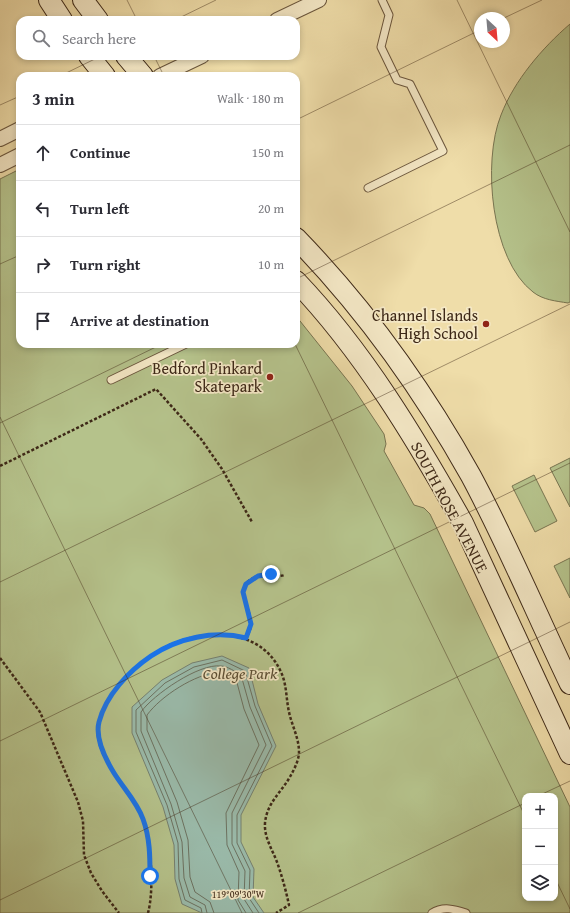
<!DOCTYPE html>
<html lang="en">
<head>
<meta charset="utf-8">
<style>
	body { margin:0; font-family:"Gentium Book Plus",serif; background:#f7f7f7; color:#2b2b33 }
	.controls { position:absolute; right:12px; bottom:12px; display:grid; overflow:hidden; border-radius:8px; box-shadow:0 2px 6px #0003 }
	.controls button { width:36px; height:36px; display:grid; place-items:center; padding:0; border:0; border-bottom:1px solid #e1e1e2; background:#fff; color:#2b2b33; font:20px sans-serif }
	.compass { position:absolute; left:474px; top:12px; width:36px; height:36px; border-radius:50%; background:#fff; box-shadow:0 2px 6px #0003; rotate:154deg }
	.stop { position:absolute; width:12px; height:12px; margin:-9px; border:3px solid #1a73e8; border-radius:50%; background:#fff }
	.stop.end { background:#1a73e8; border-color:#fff; box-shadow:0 1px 4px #0008 }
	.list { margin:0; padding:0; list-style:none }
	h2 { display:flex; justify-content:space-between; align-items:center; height:52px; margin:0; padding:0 16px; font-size:17px }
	h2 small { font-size:13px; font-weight:400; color:#7c7c81 }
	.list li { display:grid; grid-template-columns:26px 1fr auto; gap:12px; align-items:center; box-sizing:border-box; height:56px; padding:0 16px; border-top:1px solid #e1e1e2 }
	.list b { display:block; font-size:15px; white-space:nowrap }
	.list em { font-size:13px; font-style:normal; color:#7c7c81 }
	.icon { flex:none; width:22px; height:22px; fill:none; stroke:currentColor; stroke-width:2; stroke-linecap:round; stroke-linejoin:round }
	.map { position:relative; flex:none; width:570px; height:913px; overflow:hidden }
	.search { position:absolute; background:#fff; box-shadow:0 2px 6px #0003; left:16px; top:16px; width:284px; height:44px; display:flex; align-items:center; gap:10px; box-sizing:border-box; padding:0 14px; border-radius:12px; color:#7c7c81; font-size:15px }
	.panel { position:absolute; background:#fff; box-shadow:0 2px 6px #0003; left:16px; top:72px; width:284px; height:276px; border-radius:12px }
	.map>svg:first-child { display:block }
	.green { fill:#b5c28b; stroke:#797551; fill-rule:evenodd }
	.water { fill:#9abbab; stroke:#758070 }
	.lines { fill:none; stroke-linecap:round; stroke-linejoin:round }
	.shore { stroke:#6c7261; stroke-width:1 }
	.service-casing { stroke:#6a553c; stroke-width:9 }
	.minor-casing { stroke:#6a553c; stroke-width:16 }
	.secondary-casing { stroke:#3d2817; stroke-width:22 }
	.path { stroke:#3d2817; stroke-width:2.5; stroke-dasharray:3 2; stroke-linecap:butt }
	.service { stroke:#f5e9c7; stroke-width:7 }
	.minor { stroke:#f5e9c7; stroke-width:14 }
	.secondary { stroke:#f5e9c7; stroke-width:20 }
	.route { stroke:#1a73e8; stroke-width:5 }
	.ticks { fill:none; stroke:#3d2817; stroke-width:1; stroke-opacity:0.45 }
	.poi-dot { fill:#8f2418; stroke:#f5e9c7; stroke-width:1.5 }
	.labels { text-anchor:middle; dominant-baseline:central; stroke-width:3.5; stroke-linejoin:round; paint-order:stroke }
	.poi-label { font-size:16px; fill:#3d2817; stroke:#f5e9c7; text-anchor:end }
	.street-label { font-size:16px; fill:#3d2817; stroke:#f5e9c7 }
	.park-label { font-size:16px; font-style:italic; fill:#5b4e34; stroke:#f5e9c7 }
	.ticks-label { font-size:10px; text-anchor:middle; fill:#3d2817; stroke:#f5e9c7; stroke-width:3.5; stroke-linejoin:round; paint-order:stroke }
</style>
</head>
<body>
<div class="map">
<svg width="570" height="913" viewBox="0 0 570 913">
	<rect width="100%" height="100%" fill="#efdda9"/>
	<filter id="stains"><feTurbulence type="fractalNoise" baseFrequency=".005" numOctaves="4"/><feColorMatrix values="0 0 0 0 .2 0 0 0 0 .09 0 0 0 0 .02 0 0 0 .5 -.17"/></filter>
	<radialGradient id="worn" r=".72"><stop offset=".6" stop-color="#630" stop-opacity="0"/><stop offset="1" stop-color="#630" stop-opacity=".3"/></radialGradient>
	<!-- green -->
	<g class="green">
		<path d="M 570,24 L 570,302 L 568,303 C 556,301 543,300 533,292 C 491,260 482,162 501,115 C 514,81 542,48 570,24 Z"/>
		<path d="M 20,169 L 20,344 L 296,344 L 296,316 L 352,386 L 384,434 L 386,444 L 384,451 L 414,505 L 424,508 L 430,514 L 570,807 L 570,913 L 0,913 L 0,179 ZM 525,796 L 555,796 L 555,898 L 525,898 Z"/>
		<path d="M 570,458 L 570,507 L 550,468 Z"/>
		<path d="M 534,475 L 557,521 L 535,532 L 512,486 Z"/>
		<path d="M 570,558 L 570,598 L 554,566 Z"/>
	</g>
	<!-- water -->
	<path class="water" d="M 222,656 L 249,668 L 258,704 L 276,746 L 241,815 L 241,842 L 254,869 L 253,897 L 264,913 L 202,913 L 182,904 L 175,879 L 174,845 L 163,807 L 132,733 L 132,707 L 162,680 L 192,663 Z"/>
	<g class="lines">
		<!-- shore -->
		<g class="shore">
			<path d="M 202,913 L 201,908 L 185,900 L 179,879 L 178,843 L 167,805 L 136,732 L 136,710 L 165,683 L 194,667 L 222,660 L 245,671 L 255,706 L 272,746 L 237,815 L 237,843 L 250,870 L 249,898 L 259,913"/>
			<path d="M 207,913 L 205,905 L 190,897 L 184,878 L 182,842 L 171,804 L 141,731 L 141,712 C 153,695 199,663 221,666 C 227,666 236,672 241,675 L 250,707 L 266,745 L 232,813 L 232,844 L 245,871 L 244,899 L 253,913"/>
			<path d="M 214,913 L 210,902 L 195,892 L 190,877 L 188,840 L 177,802 L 147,730 L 147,715 C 161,696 195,674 219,672 C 224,672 232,677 236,679 L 244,709 L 259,745 L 226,813 L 227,845 L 239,872 L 238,900 L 246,913"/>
		</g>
		<!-- service casing -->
		<g class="service-casing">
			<g id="service">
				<path d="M 368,188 L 443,151 L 410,84 L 397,80 L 381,47 L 389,15 L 382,0"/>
				<path d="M 111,380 L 186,344"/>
				<path d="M 432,913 C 443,906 454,909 466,913"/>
			</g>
		</g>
		<!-- minor casing -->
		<g class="minor-casing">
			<g id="minor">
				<path d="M 277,20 L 319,0"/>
				<path d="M 160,76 L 202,56"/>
				<path d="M 0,139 L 20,129"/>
				<path d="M 0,165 L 20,155"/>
			</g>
		</g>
		<!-- secondary casing -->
		<g class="secondary-casing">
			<g id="secondary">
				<path d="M 49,0 L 62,20"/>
				<path d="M 83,0 L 98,20"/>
				<path d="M 89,56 L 105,76"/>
				<path d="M 126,56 L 143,76"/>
				<path d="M 296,238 C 365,309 423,390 471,476 C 507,543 537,615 570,684"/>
				<path d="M 296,281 C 363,351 416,439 463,523 L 570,754"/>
			</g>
		</g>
		<!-- path -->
		<g class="path">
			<path d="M 0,466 L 156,389 L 201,439 L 222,469 L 252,522"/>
			<path d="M 246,639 C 248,634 251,629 251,624 C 251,606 230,586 258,576 C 268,572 276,578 285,575"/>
			<path d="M 0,658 L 40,712 L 78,802 L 83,821 L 84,855 L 91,873 L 102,891 L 119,913"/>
			<path d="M 148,913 C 155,887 151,832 138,808 C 125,784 91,752 99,722 C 106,694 135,664 160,650 C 198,628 260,625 281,672 C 287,685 286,699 289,712 C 292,726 299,738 299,752 C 299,759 295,768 291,775 C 282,792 267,802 265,823 C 264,837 272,849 277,862 C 282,876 286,891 289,905 L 276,913"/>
		</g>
		<!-- service -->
		<use href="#service" class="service"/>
		<!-- minor -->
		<use href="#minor" class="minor"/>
		<!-- secondary -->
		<use href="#secondary" class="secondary"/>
	</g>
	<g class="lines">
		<!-- route -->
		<path class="route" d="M 150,876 C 150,857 150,838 143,819 C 137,802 124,789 114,773 C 106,760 95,738 99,722 C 106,695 129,671 151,656 C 178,638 214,630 246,638 L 251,624 L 243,592 L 246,584 L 258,576 L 271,574"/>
	</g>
	<!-- ticks -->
	<path class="ticks" d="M 127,0 L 137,20M 457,0 L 570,232M 504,18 L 542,0M 175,20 L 216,0M 154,56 L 164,76M 60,76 L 101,56M 0,105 L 20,96M 296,120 L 480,30M 0,264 L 20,255M 296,279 L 570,145M 295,344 L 525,816M 0,417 L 242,913M 0,423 L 162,344M 0,582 L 570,304M 0,741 L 570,463M 538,796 L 570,781M 555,878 L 570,909M 0,900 L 570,622M 298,913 L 525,803"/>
	<!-- markers -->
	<g class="poi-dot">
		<circle cx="486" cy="324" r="4"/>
		<circle cx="270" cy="377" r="4"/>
	</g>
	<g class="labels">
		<!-- poi labels -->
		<g class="poi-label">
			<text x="478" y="315">Channel Islands<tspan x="478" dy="18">High School</tspan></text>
			<text x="262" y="368">Bedford Pinkard<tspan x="262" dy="18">Skatepark</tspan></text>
		</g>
		<!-- street labels -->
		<g class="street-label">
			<text transform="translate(450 507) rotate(62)">SOUTH ROSE AVENUE</text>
		</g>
		<!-- park labels -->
		<g class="park-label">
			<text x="240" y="673">College Park</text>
		</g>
	</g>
	<g class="ticks-label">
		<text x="238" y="898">119°09'30"W</text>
	</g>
	<rect width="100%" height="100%" filter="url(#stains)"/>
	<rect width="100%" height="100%" fill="url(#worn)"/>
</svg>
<div class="controls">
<button>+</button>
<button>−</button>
<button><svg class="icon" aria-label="layers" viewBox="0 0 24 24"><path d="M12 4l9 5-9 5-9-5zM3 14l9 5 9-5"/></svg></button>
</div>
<svg class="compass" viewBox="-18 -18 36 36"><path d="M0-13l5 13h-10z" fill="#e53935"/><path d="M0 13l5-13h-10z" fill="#7c7c81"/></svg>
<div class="stop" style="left:150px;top:876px"></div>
<div class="stop end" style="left:271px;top:574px"></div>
<div class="search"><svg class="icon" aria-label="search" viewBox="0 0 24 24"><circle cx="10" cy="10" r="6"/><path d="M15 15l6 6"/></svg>Search here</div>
<section class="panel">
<h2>3 min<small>Walk · 180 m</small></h2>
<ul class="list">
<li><svg class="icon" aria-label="ahead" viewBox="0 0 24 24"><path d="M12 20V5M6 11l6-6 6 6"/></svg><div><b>Continue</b></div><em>150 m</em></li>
<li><svg class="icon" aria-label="left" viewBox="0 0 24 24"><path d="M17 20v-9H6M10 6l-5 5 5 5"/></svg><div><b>Turn left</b></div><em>20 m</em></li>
<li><svg class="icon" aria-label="right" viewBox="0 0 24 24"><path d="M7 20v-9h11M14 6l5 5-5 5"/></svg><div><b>Turn right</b></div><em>10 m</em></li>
<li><svg class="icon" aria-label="arrive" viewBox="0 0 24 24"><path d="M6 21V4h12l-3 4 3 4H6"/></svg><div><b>Arrive at destination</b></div></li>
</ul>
</section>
</div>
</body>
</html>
